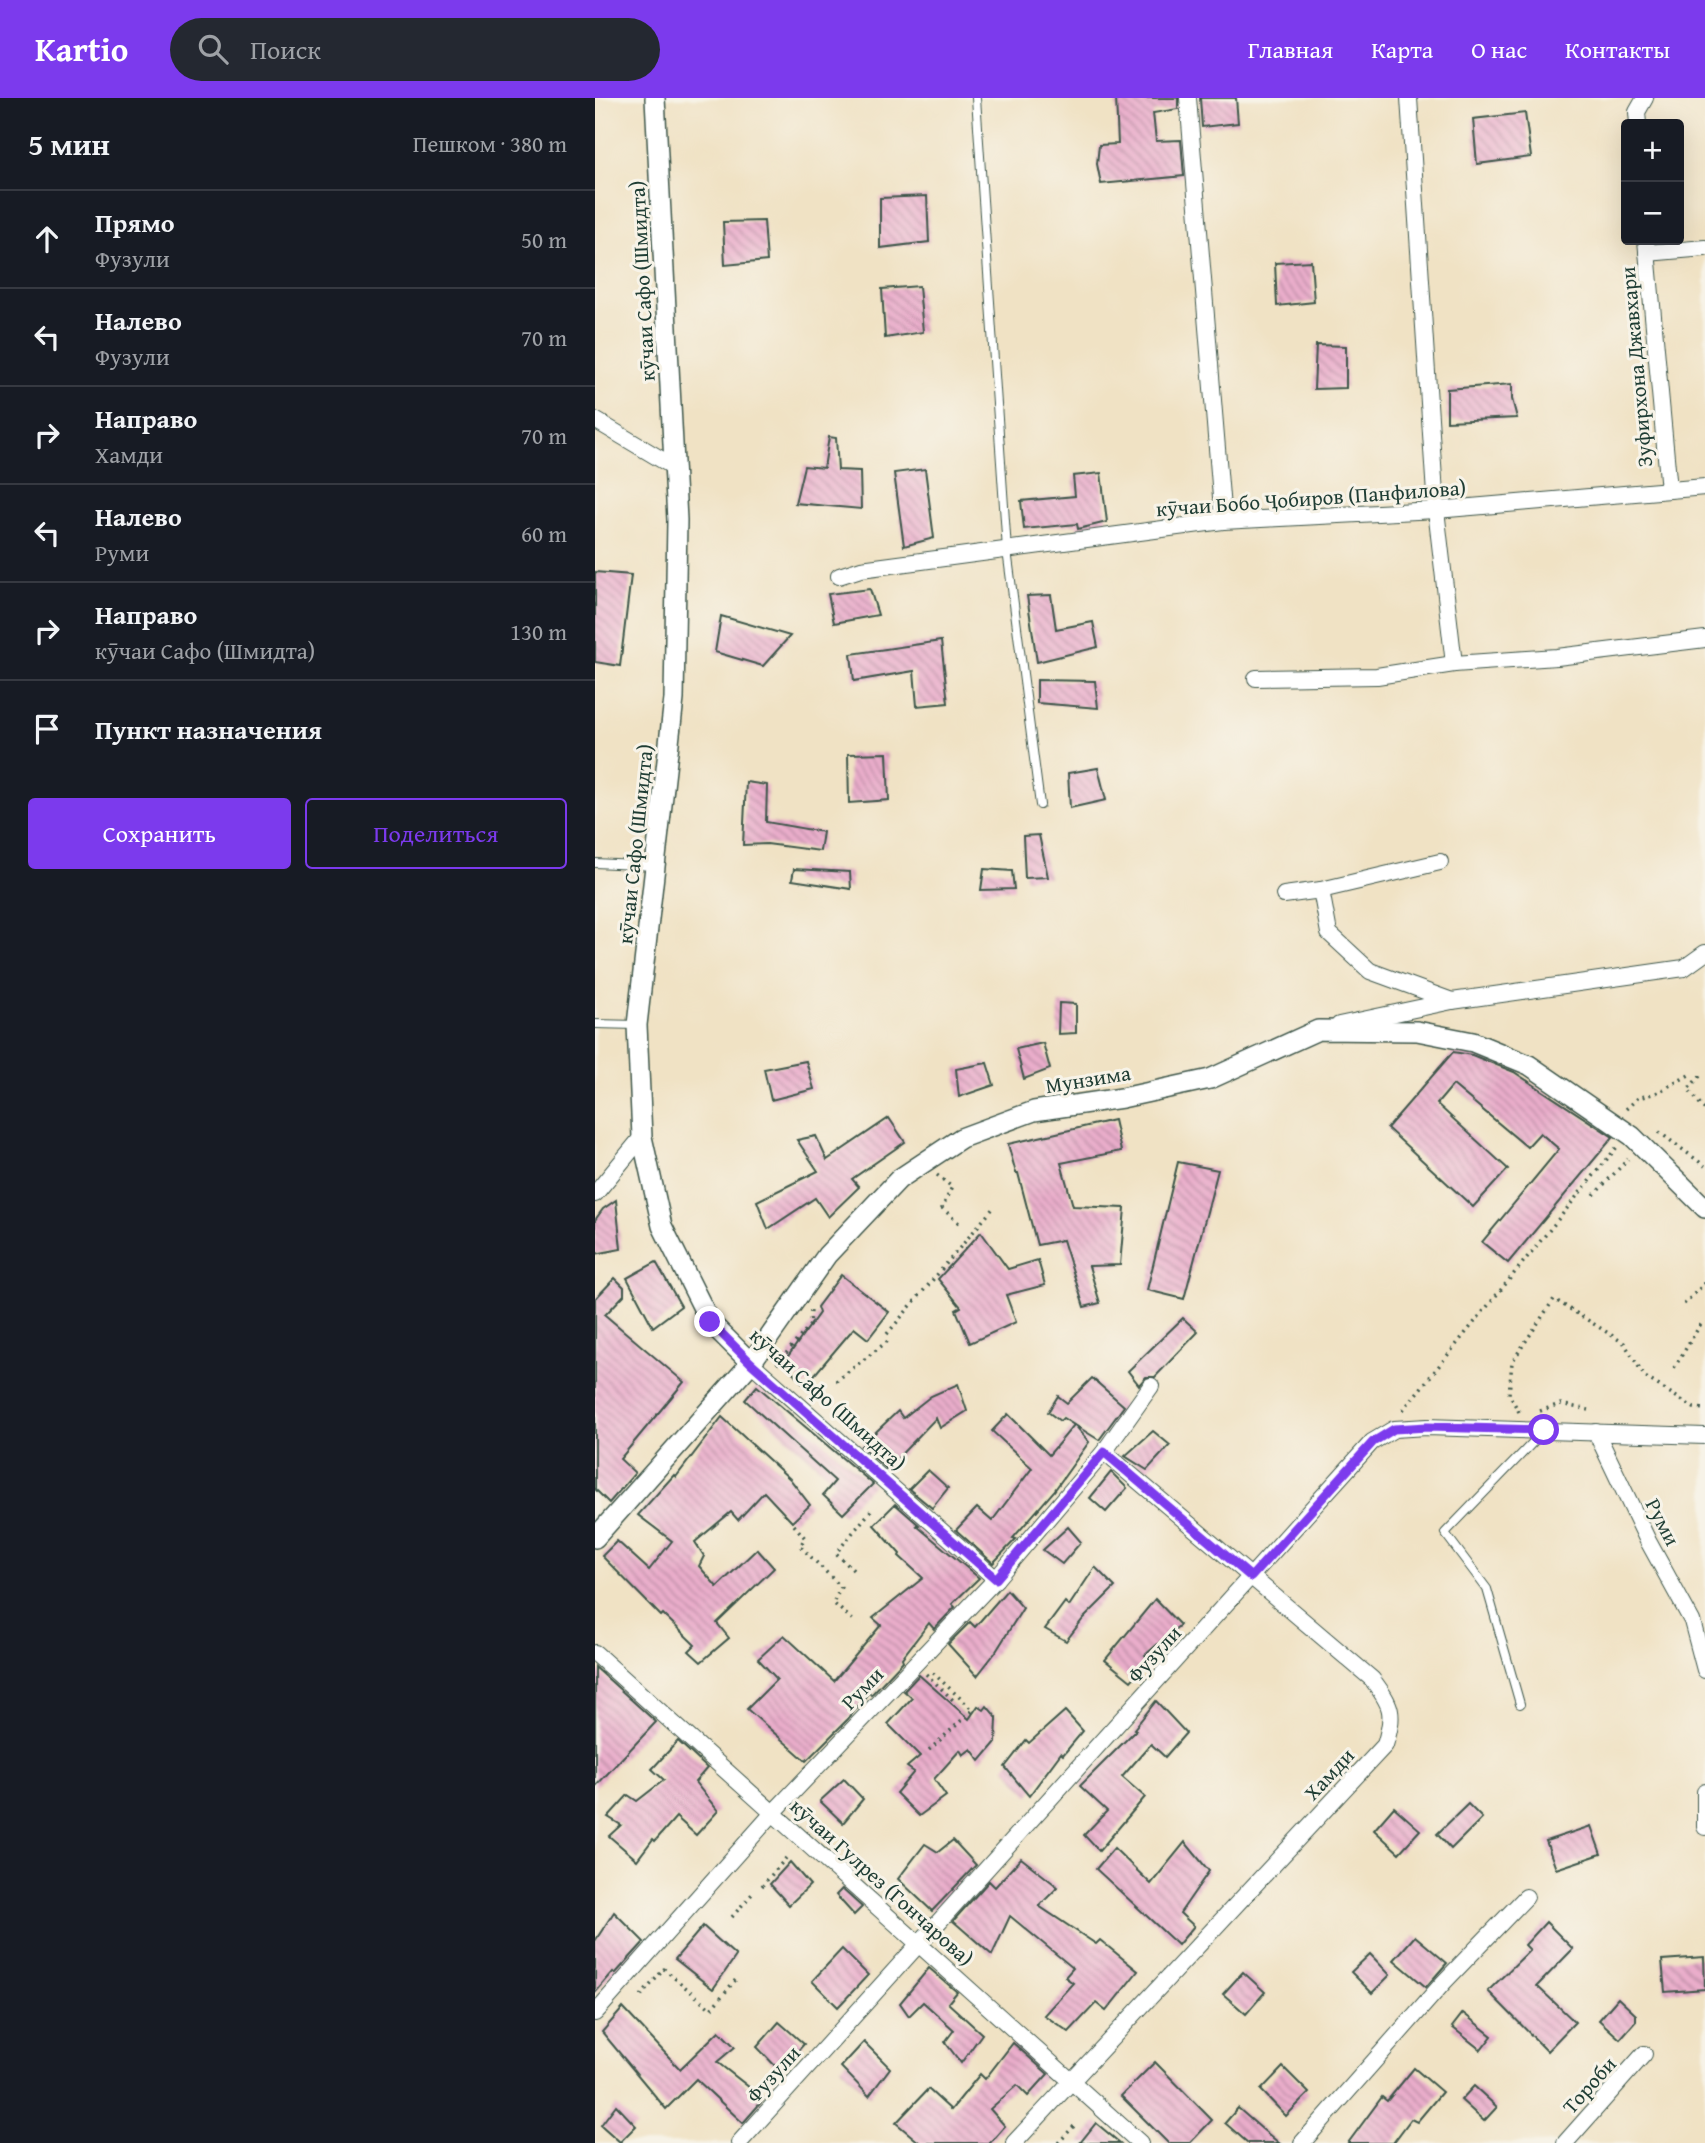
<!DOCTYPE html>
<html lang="ru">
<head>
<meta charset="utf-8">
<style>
	body { margin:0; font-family:"Gentium Book Plus",serif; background:#242831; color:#f1f3f6 }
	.controls { position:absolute; right:21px; top:21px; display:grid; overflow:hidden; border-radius:7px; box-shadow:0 7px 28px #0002 }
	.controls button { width:63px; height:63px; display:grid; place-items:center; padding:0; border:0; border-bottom:2px solid #363941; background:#171b24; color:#f1f3f6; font:35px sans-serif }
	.stop { position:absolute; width:21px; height:21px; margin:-16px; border:5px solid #7c3aed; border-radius:50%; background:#fff }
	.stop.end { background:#7c3aed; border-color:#fff; box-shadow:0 2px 7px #0008 }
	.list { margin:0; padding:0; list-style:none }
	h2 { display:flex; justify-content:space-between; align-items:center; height:91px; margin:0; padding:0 28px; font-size:30px }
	h2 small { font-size:23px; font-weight:400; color:#9ea1a6 }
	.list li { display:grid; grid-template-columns:46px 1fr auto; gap:21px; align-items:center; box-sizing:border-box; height:98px; padding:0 28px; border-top:2px solid #363941 }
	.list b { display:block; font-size:26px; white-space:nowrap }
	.list p { margin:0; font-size:23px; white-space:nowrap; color:#9ea1a6 }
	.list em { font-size:23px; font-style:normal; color:#9ea1a6 }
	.actions { display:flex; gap:14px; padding:21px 28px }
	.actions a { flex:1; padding:16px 0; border:2px solid #7c3aed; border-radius:7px; text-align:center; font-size:24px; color:#7c3aed }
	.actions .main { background:#7c3aed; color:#fff }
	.icon { flex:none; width:38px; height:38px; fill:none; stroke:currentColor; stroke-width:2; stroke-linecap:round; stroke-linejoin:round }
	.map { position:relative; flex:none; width:1110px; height:2045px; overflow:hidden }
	header { display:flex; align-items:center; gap:42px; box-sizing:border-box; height:98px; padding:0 35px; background:#7c3aed; color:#fff }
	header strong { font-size:33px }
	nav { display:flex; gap:38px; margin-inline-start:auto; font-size:24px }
	.search { width:490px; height:63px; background:#242831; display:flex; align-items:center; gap:18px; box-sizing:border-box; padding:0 24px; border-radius:38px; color:#9ea1a6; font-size:26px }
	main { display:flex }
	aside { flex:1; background:#171b24 }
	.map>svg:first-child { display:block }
	.building { fill:url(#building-back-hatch) }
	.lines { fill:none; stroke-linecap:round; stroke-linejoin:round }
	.service-casing { stroke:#3e564a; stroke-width:10 }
	.minor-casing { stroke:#3e564a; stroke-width:18 }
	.tertiary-casing { stroke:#3e564a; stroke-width:22 }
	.path { stroke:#3e564a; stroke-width:3.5; stroke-dasharray:2 5; stroke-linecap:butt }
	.service { stroke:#fff; stroke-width:8 }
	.minor { stroke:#fff; stroke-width:16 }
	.tertiary { stroke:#fff; stroke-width:19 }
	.route { stroke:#7c3aed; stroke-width:9 }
	.labels { text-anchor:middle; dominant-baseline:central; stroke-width:6; stroke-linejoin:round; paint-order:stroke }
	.street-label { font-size:21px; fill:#1f3d34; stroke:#f7f3e8 }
</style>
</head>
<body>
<header>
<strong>Kartio</strong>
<div class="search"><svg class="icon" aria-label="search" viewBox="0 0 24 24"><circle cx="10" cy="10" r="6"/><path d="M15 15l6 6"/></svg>Поиск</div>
<nav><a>Главная</a><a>Карта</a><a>О нас</a><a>Контакты</a></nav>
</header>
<main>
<aside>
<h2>5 мин<small>Пешком · 380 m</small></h2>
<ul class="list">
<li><svg class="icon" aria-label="ahead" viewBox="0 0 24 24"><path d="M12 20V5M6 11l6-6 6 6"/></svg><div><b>Прямо</b><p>Фузули</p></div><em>50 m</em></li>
<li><svg class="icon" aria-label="left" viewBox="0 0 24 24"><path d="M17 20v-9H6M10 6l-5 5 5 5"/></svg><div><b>Налево</b><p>Фузули</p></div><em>70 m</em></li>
<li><svg class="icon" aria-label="right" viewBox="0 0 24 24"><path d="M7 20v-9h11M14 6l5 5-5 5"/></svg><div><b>Направо</b><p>Хамди</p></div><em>70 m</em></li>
<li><svg class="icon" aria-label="left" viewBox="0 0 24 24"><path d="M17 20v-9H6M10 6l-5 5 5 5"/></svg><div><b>Налево</b><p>Руми</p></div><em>60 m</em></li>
<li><svg class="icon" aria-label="right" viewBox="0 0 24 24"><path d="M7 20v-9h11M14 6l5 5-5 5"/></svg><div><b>Направо</b><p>кӯчаи Сафо (Шмидта)</p></div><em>130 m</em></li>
<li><svg class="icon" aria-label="arrive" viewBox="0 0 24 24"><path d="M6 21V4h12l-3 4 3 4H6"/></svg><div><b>Пункт назначения</b></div></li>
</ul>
<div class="actions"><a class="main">Сохранить</a><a>Поделиться</a></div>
</aside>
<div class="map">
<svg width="1110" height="2045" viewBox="0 0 1110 2045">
	<defs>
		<pattern id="building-back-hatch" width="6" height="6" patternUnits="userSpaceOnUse" patternTransform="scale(1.75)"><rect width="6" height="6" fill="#eaadcb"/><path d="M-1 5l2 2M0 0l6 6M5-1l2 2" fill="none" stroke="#bd8ea6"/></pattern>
	</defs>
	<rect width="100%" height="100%" fill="#f7f3e8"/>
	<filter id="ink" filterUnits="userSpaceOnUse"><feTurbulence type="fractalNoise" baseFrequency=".0143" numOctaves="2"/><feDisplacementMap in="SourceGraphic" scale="14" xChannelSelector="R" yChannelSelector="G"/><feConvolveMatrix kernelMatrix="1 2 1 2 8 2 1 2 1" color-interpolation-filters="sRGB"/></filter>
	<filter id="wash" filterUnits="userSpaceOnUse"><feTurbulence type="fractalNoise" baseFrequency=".00686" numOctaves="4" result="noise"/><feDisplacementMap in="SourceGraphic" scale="28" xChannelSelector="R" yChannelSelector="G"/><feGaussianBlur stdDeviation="1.57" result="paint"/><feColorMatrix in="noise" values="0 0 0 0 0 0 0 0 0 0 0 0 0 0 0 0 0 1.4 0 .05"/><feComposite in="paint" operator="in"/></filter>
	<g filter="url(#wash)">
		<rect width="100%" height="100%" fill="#f0e2c4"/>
		<g id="blocks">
			<!-- building -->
			<g class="building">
				<path d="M 521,0 L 583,0 L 583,11 L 558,15 L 561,43 L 586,42 L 589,78 L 506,86 L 502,66 L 504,47 L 523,46 Z"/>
				<path d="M 605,0 L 641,0 L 643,25 L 607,29 Z"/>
				<path d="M 930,15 L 936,59 L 882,66 L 878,21 Z"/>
				<path d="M 332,98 L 334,144 L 285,150 L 285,100 Z"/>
				<path d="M 169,123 L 172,163 L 130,167 L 128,124 Z"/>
				<path d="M 716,163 L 719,204 L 682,208 L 680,165 Z"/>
				<path d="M 324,188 L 328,234 L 290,240 L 287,191 Z"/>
				<path d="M 721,247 L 751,248 L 751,290 L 719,291 Z"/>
				<path d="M 917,286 L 917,301 L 922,320 L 852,323 L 852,291 Z"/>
				<path d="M 234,339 L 241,340 L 243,372 L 265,373 L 266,411 L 200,405 L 209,368 L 229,370 Z"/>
				<path d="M 330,371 L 339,440 L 309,448 L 299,375 Z"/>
				<path d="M 506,375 L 512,424 L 483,431 L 482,426 L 429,431 L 426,403 L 480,398 L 478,378 Z"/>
				<path d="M 0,474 L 36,477 L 25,568 L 0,564 Z"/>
				<path d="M 275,491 L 283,517 L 239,525 L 233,496 Z"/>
				<path d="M 456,497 L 461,531 L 498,524 L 503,549 L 442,564 L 432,498 Z"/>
				<path d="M 126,518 L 195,538 L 168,568 L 120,554 Z"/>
				<path d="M 346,543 L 353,605 L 322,608 L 319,573 L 259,583 L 256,556 Z"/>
				<path d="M 442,582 L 500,583 L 503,610 L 442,605 Z"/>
				<path d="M 292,655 L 294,702 L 254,705 L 253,656 Z"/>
				<path d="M 503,670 L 511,702 L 475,710 L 473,675 Z"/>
				<path d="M 151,684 L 172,687 L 171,724 L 228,734 L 225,753 L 172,746 L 148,747 Z"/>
				<path d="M 444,737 L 453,779 L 430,780 L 428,738 Z"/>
				<path d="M 199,771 L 255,774 L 256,791 L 197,782 Z"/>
				<path d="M 389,771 L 417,773 L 419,791 L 386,792 Z"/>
				<path d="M 464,905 L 481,906 L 481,935 L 463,936 Z"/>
				<path d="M 448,945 L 455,971 L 429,981 L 421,951 Z"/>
				<path d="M 858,954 L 877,957 L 919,974 L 1018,1039 L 913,1165 L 887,1144 L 964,1051 L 945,1035 L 932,1049 L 858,987 L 842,1006 L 913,1071 L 878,1109 L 792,1030 Z"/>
				<path d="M 211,963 L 219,991 L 176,1002 L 169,971 Z"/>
				<path d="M 392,965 L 399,987 L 364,999 L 361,971 Z"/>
				<path d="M 294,1020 L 310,1044 L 257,1081 L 264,1089 L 233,1119 L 220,1100 L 173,1131 L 162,1103 L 223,1073 L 202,1042 L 221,1038 L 232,1062 Z"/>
				<path d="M 519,1022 L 526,1053 L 466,1065 L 478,1108 L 530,1110 L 525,1167 L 494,1168 L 505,1205 L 489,1209 L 468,1142 L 442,1147 L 423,1075 L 421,1075 L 413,1046 Z"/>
				<path d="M 583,1064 L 623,1072 L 589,1201 L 552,1192 Z"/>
				<path d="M 21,1102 L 26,1151 L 0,1156 L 0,1122 L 8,1111 Z"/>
				<path d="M 386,1134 L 413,1171 L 443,1162 L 450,1187 L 411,1197 L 421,1224 L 375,1245 L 361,1212 L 366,1209 L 343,1181 Z"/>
				<path d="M 61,1164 L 86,1208 L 58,1229 L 32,1180 Z"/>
				<path d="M 246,1177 L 294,1214 L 273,1241 L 259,1230 L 210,1288 L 189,1264 L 224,1215 L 222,1209 Z"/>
				<path d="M 20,1180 L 29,1189 L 29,1197 L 10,1217 L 89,1284 L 25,1361 L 40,1375 L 14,1405 L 0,1391 L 0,1201 Z"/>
				<path d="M 588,1220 L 603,1234 L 560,1279 L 551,1279 L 544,1287 L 533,1273 Z"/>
				<path d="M 497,1280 L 529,1308 L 504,1342 L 480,1327 L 494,1344 L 459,1393 L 418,1440 L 421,1441 L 398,1465 L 361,1432 L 382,1410 L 397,1423 L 437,1370 L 397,1333 L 413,1316 L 454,1357 L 479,1327 L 468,1320 L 465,1323 L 453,1314 L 463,1298 L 472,1305 Z"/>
				<path d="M 363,1286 L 372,1313 L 345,1330 L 341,1320 L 292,1371 L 266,1348 L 303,1313 L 308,1320 L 336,1298 Z"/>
				<path d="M 162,1288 L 278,1386 L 248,1416 L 228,1397 L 240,1383 L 150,1302 Z"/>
				<path d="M 127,1319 L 195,1381 L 215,1407 L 197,1424 L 169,1394 L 143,1422 L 136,1414 L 100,1444 L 109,1458 L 104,1468 L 122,1489 L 162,1451 L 179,1470 L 122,1525 L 134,1540 L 106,1564 L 94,1553 L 100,1547 L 68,1516 L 66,1518 L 7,1458 L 22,1443 L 54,1472 L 77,1443 L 43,1417 L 79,1377 L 81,1379 Z"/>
				<path d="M 558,1333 L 575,1347 L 552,1372 L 530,1358 Z"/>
				<path d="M 333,1372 L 353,1390 L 337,1410 L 314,1391 Z"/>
				<path d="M 516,1374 L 532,1390 L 511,1414 L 495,1400 Z"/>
				<path d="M 300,1406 L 324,1427 L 322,1428 L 384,1480 L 357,1506 L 360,1509 L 339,1531 L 334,1525 L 307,1560 L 308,1563 L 276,1597 L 274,1594 L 253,1621 L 211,1663 L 152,1611 L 182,1581 L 163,1561 L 189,1537 L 239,1583 L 286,1527 L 278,1520 L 328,1480 L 304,1458 L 305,1456 L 279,1427 Z"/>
				<path d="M 473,1429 L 486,1444 L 467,1466 L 448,1452 Z"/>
				<path d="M 500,1469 L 520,1489 L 488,1521 L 471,1543 L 450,1531 L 470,1504 L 474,1508 Z"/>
				<path d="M 412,1492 L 428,1510 L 400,1555 L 382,1578 L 353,1546 L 375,1524 L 380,1529 Z"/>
				<path d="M 560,1501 L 585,1527 L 550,1557 L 555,1562 L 536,1583 L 510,1562 Z"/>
				<path d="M 0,1569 L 61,1624 L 0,1689 Z"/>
				<path d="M 324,1577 L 374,1621 L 383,1608 L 389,1612 L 392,1608 L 402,1620 L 401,1644 L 385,1663 L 376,1651 L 368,1657 L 365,1652 L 339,1681 L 351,1698 L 324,1718 L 301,1695 L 319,1674 L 312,1669 L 325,1658 L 293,1626 L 317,1600 L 309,1593 Z"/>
				<path d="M 561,1603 L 591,1635 L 570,1659 L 556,1646 L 527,1679 L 550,1699 L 504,1753 L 489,1737 L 512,1713 L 485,1688 L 541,1632 L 539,1631 Z"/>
				<path d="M 470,1613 L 488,1633 L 468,1657 L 466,1655 L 434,1698 L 410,1669 L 431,1642 L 434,1645 Z"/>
				<path d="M 83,1643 L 112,1670 L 100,1684 L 123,1713 L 101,1737 L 81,1719 L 60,1743 L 58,1741 L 42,1762 L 14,1738 L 26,1727 L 13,1719 L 33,1697 L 42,1703 L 69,1682 L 57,1671 Z"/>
				<path d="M 249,1681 L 268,1701 L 248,1725 L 225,1703 Z"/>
				<path d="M 873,1706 L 887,1720 L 856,1751 L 842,1736 Z"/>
				<path d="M 799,1709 L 825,1732 L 804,1755 L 779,1732 Z"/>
				<path d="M 996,1728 L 1006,1756 L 961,1771 L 951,1743 Z"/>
				<path d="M 358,1742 L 381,1767 L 337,1813 L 303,1781 L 330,1746 L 343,1754 Z"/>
				<path d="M 590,1744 L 614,1773 L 585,1815 L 599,1828 L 583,1847 L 501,1771 L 519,1750 L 556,1786 Z"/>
				<path d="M 426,1760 L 463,1789 L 444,1808 L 501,1846 L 505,1842 L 543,1873 L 511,1913 L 501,1905 L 474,1934 L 449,1917 L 478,1885 L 470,1879 L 478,1870 L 415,1818 L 397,1857 L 358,1823 L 394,1783 L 400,1789 Z"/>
				<path d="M 195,1764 L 215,1787 L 194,1807 L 175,1786 Z"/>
				<path d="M 247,1791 L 267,1809 L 259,1817 L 241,1797 Z"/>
				<path d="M 19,1814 L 49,1844 L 20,1876 L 18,1874 L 0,1895 L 0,1843 Z"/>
				<path d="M 951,1824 L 978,1851 L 942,1888 L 980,1924 L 952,1953 L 893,1893 L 935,1852 L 930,1847 Z"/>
				<path d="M 108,1828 L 141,1858 L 118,1891 L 80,1861 Z"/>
				<path d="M 820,1838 L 852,1865 L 831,1889 L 799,1862 Z"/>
				<path d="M 247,1851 L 273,1877 L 243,1909 L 217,1883 Z"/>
				<path d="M 775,1856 L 795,1877 L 777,1895 L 756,1874 Z"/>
				<path d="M 1109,1859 L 1110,1891 L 1070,1894 L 1067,1862 Z"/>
				<path d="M 334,1870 L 362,1894 L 353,1905 L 387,1936 L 366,1965 L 350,1944 L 359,1932 L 328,1904 L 314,1918 L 305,1905 Z"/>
				<path d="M 648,1874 L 670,1894 L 651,1916 L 628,1896 Z"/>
				<path d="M 1023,1900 L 1041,1917 L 1041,1923 L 1025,1941 L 1004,1922 Z"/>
				<path d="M 28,1910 L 85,1971 L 124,1933 L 140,1949 L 122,1964 L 169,2001 L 148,2025 L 101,1981 L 71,2011 L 7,1934 Z"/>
				<path d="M 868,1915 L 897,1938 L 886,1952 L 857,1929 Z"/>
				<path d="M 184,1924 L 209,1946 L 185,1973 L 162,1949 Z"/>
				<path d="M 269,1944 L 295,1970 L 274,1998 L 246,1969 Z"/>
				<path d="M 418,1945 L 453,1976 L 433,1998 L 422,1987 L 395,2011 L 410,2028 L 395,2045 L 325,2045 L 301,2025 L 333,1991 L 356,2012 L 385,1976 L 390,1981 Z"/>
				<path d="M 560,1964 L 617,2022 L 595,2045 L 573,2045 L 526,1998 Z"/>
				<path d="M 688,1969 L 714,1995 L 691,2018 L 666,1992 Z"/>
				<path d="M 819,1970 L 847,1994 L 822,2024 L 816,2021 L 798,2045 L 753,2045 L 787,1999 L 792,2003 Z"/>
				<path d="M 879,1988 L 902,2009 L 889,2023 L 866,2002 Z"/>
				<path d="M 21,2007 L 41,2028 L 25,2044 L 6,2027 Z"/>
				<path d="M 643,2010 L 667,2031 L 684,2045 L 653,2045 L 630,2025 Z"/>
				<path d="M 501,2025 L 525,2045 L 485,2045 Z"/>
			</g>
		</g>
	</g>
	<g filter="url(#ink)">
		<use href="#blocks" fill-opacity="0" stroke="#3e564a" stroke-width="2"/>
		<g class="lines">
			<!-- service casing -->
			<g class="service-casing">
				<g id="service">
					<path d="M 381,0 L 412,452 L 445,707"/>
					<path d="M 0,765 L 60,768"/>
					<path d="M 0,926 L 42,927"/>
					<path d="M 925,1606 L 892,1491 L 850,1435 L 947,1335"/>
				</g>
			</g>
			<!-- minor casing -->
			<g class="minor-casing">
				<g id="minor">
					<path d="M 593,0 L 628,423"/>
					<path d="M 814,0 L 841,412 L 859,566"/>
					<path d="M 1043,26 L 1042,14 L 1050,0"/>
					<path d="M 1051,142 L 1074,392"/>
					<path d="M 1052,155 L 1110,150"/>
					<path d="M 0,322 L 79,369"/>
					<path d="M 244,478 L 266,471 L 628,423 L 841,412 L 1110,389"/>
					<path d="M 661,580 L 782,578 L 859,566 L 962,559 L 1110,541"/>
					<path d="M 726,792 L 734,835 L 775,873 L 857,903"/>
					<path d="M 689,797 L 726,792 L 845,764"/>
					<path d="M 744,927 L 857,903 L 1089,870 L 1110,855"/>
					<path d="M 0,1096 L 47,1039"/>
					<path d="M 156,1265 L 401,1481"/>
					<path d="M 1001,1334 L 1053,1443 L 1097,1523 L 1110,1572"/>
					<path d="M 0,1555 L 545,2045"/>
					<path d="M 1110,1694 L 1110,1729"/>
					<path d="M 0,1915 L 178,1715 L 401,1481 L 509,1354 L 556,1288"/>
					<path d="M 144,2045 L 777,1344 L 799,1331 L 832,1329 L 1110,1338"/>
					<path d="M 419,2045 L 790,1647 C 800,1614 797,1608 777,1581 L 509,1354"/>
					<path d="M 707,2045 L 849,1884 L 931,1799"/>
					<path d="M 970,2045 L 1049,1956"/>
				</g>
			</g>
			<!-- tertiary casing -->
			<g class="tertiary-casing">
				<g id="tertiary">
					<path d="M 60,0 L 82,422 L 79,601 L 42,927 L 47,1039 L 67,1128 L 115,1224 L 156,1265"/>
					<path d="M 0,1440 L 156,1265 L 232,1157 L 304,1081 L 366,1040 L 439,1013 L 527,1000 L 615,981 L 723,932 L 822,933 L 878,944 L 934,967 L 1037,1038 L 1110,1110"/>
				</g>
			</g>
			<!-- path -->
			<g class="path">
				<path d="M 1105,978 L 1093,991 L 1110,1012"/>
				<path d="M 1031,1011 L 1043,1000 L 1061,995 L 1096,976"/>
				<path d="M 1064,1034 L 1110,1068"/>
				<path d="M 342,1077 L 357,1089 L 347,1110 L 365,1126"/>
				<path d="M 999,1097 L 1033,1061"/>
				<path d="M 1089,1206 L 1110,1185"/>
				<path d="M 292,1236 L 400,1108"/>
				<path d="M 182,1266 L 215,1227 L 216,1213"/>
				<path d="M 1079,1270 L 1107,1224"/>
				<path d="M 241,1283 L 293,1243"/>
				<path d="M 808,1312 L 1022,1049"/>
				<path d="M 945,1313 L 965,1306 L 994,1312"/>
				<path d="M 924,1314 L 914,1296 L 917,1264 L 959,1201 L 1029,1245 L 1050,1279 L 1099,1310 L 1110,1311"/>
				<path d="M 199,1427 L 210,1440 L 205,1448 L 246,1489 L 238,1505 L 258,1522"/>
				<path d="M 258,1472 L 241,1455 L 279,1409"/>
				<path d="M 331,1576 L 358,1602"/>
				<path d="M 334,1652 L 378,1612 L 337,1574"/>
				<path d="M 167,1788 L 191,1760"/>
				<path d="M 137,1819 L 157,1796"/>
				<path d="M 46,1898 L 69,1871 L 116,1911 L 143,1879"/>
				<path d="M 463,2045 L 482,2025"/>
			</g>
			<!-- service -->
			<use href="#service" class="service"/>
			<!-- minor -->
			<use href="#minor" class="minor"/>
			<!-- tertiary -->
			<use href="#tertiary" class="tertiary"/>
		</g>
	</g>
	<g class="lines" filter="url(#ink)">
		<!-- route -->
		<path class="route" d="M 115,1224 L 156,1265 L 401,1481 L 509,1354 L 656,1479 L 778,1344 L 799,1331 L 832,1329 L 949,1332"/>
	</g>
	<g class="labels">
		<!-- street labels -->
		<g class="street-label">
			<text transform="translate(47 183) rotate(-93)">кӯчаи Сафо (Шмидта)</text>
			<text transform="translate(1041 269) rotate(-95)">Зуфирхона Джавхари</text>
			<text transform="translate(716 400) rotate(-4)">кӯчаи Бобо Ҷобиров (Панфилова)</text>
			<text transform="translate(40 746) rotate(-84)">кӯчаи Сафо (Шмидта)</text>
			<text transform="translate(493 981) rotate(-9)">Мунзима</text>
			<text transform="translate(233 1301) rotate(42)">кӯчаи Сафо (Шмидта)</text>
			<text transform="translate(1068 1424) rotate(63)">Руми</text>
			<text transform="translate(559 1556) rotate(-48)">Фузули</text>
			<text transform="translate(267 1590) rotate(-46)">Руми</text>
			<text transform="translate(734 1676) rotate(-47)">Хамди</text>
			<text transform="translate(287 1784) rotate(42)">кӯчаи Гулрез (Гончарова)</text>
			<text transform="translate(178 1976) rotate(-48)">Фузули</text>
			<text transform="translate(994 1987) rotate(-48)">Тороби</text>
		</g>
	</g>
</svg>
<div class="controls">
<button>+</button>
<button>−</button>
</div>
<div class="stop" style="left:949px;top:1332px"></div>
<div class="stop end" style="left:115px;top:1224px"></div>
</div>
</main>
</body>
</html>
